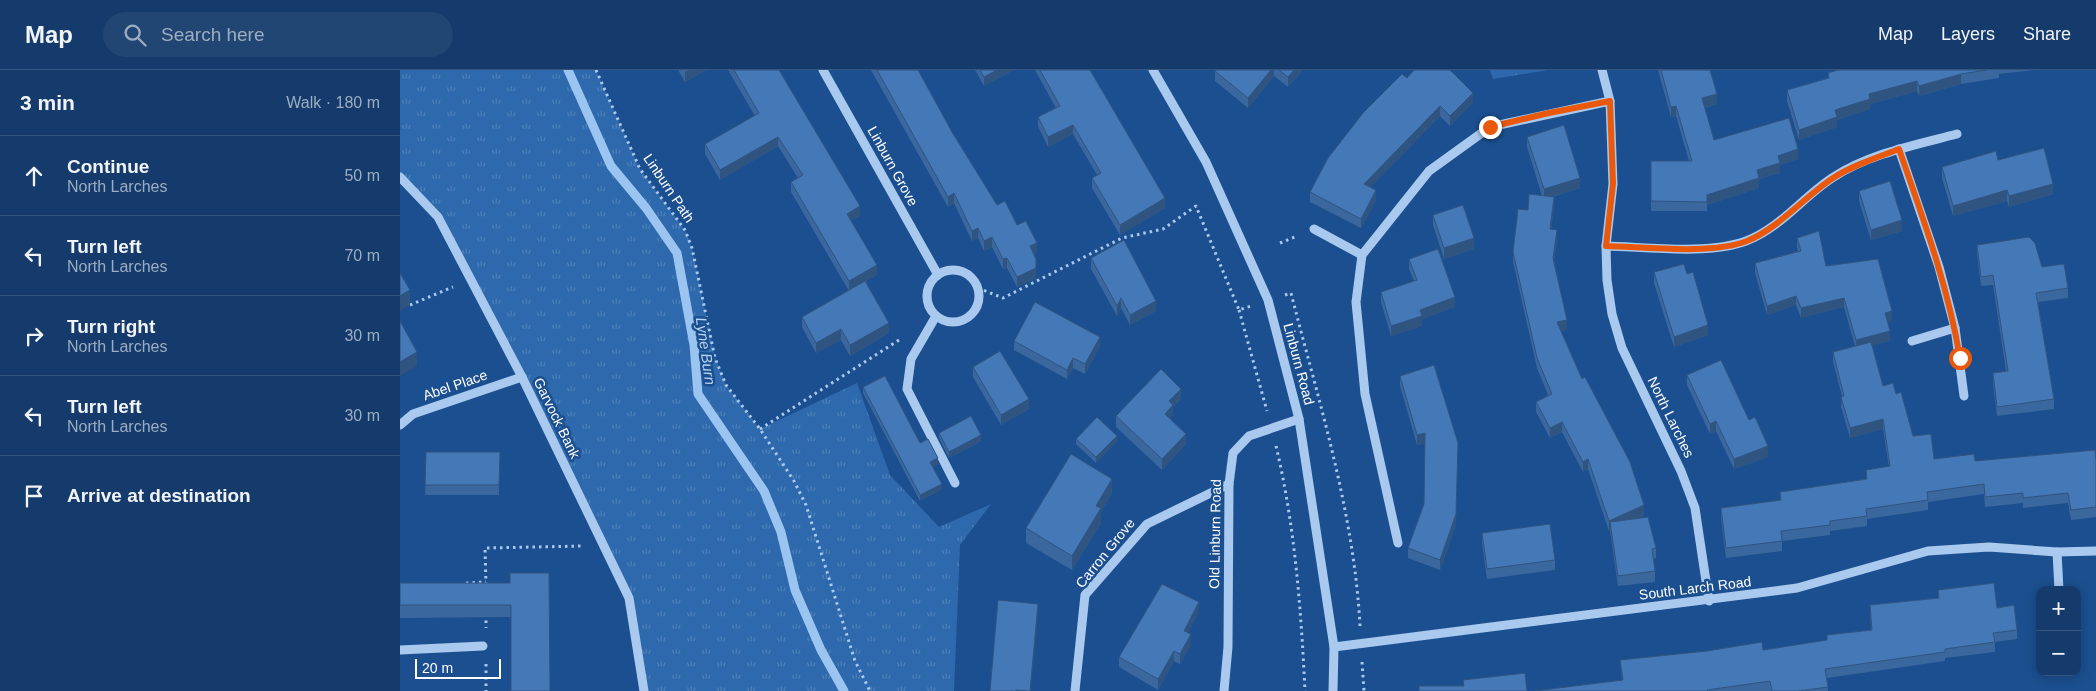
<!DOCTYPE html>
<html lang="en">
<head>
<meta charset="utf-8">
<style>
	body { margin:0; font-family:Helvetica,sans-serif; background:#214673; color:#f1f3f6 }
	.controls { position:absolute; right:15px; bottom:15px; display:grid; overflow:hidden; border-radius:10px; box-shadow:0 2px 12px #0003 }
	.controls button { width:45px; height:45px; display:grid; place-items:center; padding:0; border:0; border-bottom:1px solid #33557e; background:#143b6b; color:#f1f3f6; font:25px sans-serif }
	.scale { position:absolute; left:15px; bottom:12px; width:86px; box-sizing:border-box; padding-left:5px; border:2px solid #fff; border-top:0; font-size:14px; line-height:18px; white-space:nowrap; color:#fff; -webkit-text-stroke:4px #1b4f8f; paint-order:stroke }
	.stop { position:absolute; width:15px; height:15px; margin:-11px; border:4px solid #ea580c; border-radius:50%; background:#fff }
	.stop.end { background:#ea580c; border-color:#fff; box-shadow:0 1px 5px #0008 }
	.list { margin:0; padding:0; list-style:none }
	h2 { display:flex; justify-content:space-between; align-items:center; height:65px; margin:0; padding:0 20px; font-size:21px }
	h2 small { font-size:16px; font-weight:400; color:#9dadc1 }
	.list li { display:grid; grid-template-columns:32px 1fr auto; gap:15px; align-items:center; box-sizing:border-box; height:80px; padding:0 20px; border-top:1px solid #33557e }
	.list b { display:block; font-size:19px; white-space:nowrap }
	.list p { margin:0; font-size:16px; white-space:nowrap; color:#9dadc1 }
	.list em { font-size:16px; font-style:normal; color:#9dadc1 }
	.icon { flex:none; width:28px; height:28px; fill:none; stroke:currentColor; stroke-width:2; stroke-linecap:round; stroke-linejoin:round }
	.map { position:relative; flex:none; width:1696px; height:621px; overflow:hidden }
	header { display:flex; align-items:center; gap:30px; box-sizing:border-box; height:70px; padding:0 25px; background:#143b6b; border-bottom:1px solid #33557e }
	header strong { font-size:24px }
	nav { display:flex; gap:28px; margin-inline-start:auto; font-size:18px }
	.search { width:350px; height:45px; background:#214673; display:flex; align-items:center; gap:12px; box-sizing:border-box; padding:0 18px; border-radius:28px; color:#9dadc1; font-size:19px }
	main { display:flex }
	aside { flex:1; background:#143b6b }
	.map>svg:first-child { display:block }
	.park { fill:url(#park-tufts) }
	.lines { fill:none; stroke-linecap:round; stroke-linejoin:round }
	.stream { stroke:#9cc4f0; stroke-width:9 }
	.path { stroke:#a9c9ee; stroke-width:3; stroke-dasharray:2.5 4; stroke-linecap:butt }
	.minor { stroke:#a9c9ee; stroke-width:9 }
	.wall { fill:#3a679d }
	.shaded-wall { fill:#305480 }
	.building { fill:#4478b7; stroke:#305480 }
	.route { stroke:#ea580c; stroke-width:6 }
	.labels { text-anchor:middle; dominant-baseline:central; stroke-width:5; stroke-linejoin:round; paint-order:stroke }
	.street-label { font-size:14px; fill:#fff; stroke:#1b4f8f }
	.water-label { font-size:15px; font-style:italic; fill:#b5d3f5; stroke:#1b4f8f }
</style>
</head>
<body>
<header>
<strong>Map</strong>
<div class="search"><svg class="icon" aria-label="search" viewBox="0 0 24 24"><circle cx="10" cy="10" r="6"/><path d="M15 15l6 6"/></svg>Search here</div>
<nav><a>Map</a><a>Layers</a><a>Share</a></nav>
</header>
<main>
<aside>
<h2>3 min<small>Walk · 180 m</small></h2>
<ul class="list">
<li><svg class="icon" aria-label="ahead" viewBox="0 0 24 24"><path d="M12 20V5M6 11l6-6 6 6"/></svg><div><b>Continue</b><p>North Larches</p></div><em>50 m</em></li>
<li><svg class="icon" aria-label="left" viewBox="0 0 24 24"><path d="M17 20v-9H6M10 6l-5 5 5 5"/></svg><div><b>Turn left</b><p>North Larches</p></div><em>70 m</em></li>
<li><svg class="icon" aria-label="right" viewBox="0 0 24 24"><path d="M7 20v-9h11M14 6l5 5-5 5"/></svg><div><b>Turn right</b><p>North Larches</p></div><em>30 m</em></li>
<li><svg class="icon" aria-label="left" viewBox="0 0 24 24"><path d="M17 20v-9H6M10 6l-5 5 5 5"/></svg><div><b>Turn left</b><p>North Larches</p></div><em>30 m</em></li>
<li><svg class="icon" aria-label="arrive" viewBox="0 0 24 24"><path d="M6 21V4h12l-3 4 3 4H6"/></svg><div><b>Arrive at destination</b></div></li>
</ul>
</aside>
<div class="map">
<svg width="1696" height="621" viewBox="0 0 1696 621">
	<defs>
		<pattern id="park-tufts" width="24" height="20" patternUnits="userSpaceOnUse" patternTransform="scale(1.25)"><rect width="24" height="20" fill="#2e69ad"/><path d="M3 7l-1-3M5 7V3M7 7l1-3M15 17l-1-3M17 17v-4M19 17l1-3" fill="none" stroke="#4d80b9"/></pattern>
	</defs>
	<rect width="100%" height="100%" fill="#1b4f8f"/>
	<!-- park -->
	<g class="park">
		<path d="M 0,0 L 196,0 L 240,99 L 285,160 L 292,178 L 315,288 L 326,315 L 360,359 L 457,313 L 490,405 L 539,457 L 591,434 L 560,475 L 554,621 L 244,621 L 229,528 L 38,147 L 0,109 Z"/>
		<path d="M 1090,0 L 1148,0 L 1093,9 Z"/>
	</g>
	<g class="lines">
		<!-- stream -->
		<path class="stream" d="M 168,0 L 211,96 L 246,138 L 277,183 L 294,275 L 298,324 L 364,421 L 381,462 L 395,520 L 421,580 L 444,621"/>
		<!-- path -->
		<g class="path">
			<path d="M 196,0 L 240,99 L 285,160 L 292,178 L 315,288 L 326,315 L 360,359 L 394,411 L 406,435 L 455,591 L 470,621"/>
			<path d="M 880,173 L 897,166"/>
			<path d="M 578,218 L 603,228 L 722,168 L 763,159 L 796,136 L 839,240 L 851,236"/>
			<path d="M 885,225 L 891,223 C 919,333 954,442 960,556"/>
			<path d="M 10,235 L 53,217"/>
			<path d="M 839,240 L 867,341"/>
			<path d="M 360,359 L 499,270"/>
			<path d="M 876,376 C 895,456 901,539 905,621"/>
			<path d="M 66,513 L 86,512"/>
			<path d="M 86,515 L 85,478 L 184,476"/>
			<path d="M 86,544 L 86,558"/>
			<path d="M 962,592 L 964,621"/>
			<path d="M 86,594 L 86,621"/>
		</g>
		<!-- minor -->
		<g class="minor">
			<path d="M 423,0 L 538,205"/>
			<path d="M 753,0 L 806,92 L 868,230 L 899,349 L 934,577 L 933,621"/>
			<path d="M 1202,0 L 1210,31 L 1213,114 L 1206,176 L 1207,210 L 1212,244 L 1222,278 L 1281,401 L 1295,438 L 1309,531"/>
			<path d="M 1499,79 L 1539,197 L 1555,258 L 1564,326"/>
			<path d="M 0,107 L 38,147 L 122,307 L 229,528 L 244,621"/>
			<path d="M 914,159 L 962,185"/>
			<path d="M 1206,176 C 1247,177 1309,185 1346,171 C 1379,159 1403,127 1432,108 C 1468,84 1515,75 1557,64"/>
			<circle cx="553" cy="226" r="26"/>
			<path d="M 536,246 L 511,289 L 507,319 L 555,413"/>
			<path d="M 1512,271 L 1555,258"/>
			<path d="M 0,355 L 13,344 L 122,307"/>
			<path d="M 998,473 L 965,324 L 956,232 L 962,185 L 1029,101 L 1090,57 L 1210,31"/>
			<path d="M 1657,482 L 1659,520"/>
			<path d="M 934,577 L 1397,518 L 1528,481 L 1589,477 L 1657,482 L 1696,481"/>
			<path d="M 0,580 L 83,576"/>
			<path d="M 675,621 L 685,525 L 747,454 L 829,414"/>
			<path d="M 824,621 L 828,577 L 829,414 L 833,383 L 849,366 L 899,349"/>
		</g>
	</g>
	<!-- wall -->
	<g class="wall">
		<path d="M 278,0 L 306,0 L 285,12 Z"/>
		<path d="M 328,0 L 379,0 L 460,146 L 451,151 L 477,205 L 466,211 L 489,263 L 450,286 L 441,270 L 416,283 L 402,257 L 402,247 L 449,221 L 391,122 L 391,112 L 398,108 L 378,76 L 320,110 L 305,84 L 305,74 L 355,46 Z"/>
		<path d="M 471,0 L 518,0 L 552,62 L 597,135 L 617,155 L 637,183 L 634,184 L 636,208 L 617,217 L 607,198 L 603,199 L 592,177 L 584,181 L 578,168 L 572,171 L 554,133 L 548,137 Z"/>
		<path d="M 575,0 L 614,0 L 584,16 Z"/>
		<path d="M 635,0 L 690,0 L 765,138 L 720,165 L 692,118 L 692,108 L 697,105 L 673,64 L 648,77 L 638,56 L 638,47 L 656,38 Z"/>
		<path d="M 816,0 L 903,0 L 888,17 L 874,6 L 848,38 L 815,11 L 815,1 Z"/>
		<path d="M 1258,0 L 1310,0 L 1317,34 L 1304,38 L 1314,70 L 1398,89 L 1380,95 L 1380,103 L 1359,109 L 1359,118 L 1307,135 L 1307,141 L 1251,141 L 1251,91 L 1289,91 L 1276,46 L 1271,47 Z"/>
		<path d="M 1438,0 L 1635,0 L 1599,4 L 1599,8 L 1561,14 L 1519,26 L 1517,21 L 1470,34 L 1470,39 L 1437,50 L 1437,57 L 1399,70 L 1387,31 L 1387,20 L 1428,8 L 1428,3 Z"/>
		<path d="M 1007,8 L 1073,32 L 1050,56 L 1040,46 L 970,117 L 976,130 L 961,158 L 910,132 L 910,122 Z"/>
		<path d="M 1127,67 L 1180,118 L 1152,127 L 1154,137 L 1151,159 L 1157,170 L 1154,192 L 1167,260 L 1161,261 L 1182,309 L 1244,445 L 1236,449 L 1256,478 L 1256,488 L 1253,489 L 1255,501 L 1255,512 L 1218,516 L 1210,460 L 1209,461 L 1188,399 L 1183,402 L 1162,362 L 1150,368 L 1136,342 L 1136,332 L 1148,325 L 1137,298 L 1113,192 L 1113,182 L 1128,140 L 1142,126 L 1127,77 Z"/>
		<path d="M 1598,90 L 1653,124 L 1609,137 L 1607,131 L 1553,146 L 1542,108 L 1542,97 Z"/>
		<path d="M 1459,121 L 1502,161 L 1471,170 L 1459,131 Z"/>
		<path d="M 1033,145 L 1074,179 L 1044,189 L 1033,155 Z"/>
		<path d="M 1397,168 L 1426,196 L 1492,251 L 1487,252 L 1490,271 L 1472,275 L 1483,316 L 1496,324 L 1513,366 L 1534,389 L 1575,391 L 1696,390 L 1696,447 L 1671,450 L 1668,433 L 1623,438 L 1623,433 L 1585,437 L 1584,424 L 1528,432 L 1528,440 L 1467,449 L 1467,456 L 1430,461 L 1430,465 L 1382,471 L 1382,481 L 1326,488 L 1321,448 L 1321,438 L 1380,431 L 1380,422 L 1466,409 L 1466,400 L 1489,397 L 1483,359 L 1450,368 L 1441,337 L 1442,326 L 1433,292 L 1433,282 L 1455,276 L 1444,237 L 1401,248 L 1396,235 L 1367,245 L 1355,203 L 1355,193 L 1398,181 L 1397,177 Z"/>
		<path d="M 1577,175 L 1642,197 L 1668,218 L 1668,228 L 1638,232 L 1654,329 L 1654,339 L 1597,346 L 1593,313 L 1593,303 L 1606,301 L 1593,215 L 1581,216 L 1577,184 Z"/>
		<path d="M 691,188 L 756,241 L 730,255 L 721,238 L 717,246 L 691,199 Z"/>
		<path d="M 1009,189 L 1055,237 L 1022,249 L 1022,256 L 991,266 L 981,232 L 981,222 L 1014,211 L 1009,199 Z"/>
		<path d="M 1254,202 L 1287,204 L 1308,265 L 1274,277 L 1254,213 Z"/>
		<path d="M 614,271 L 700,276 L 685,304 L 673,298 L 667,309 L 614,280 Z"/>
		<path d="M 573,297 L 629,339 L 601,355 L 573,307 Z"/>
		<path d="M 1287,305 L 1349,350 L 1368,387 L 1334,399 L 1316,361 L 1310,364 L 1287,315 Z"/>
		<path d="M 1000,306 L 1056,454 L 1040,500 L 1008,488 L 1008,478 L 1024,434 L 1025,373 L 1017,375 L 1000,316 Z"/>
		<path d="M 463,317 L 520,373 L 538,394 L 532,397 L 542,419 L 520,431 L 463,323 Z"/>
		<path d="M 781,329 L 773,337 L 773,345 L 770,348 L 786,374 L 762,400 L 716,357 L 716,346 Z"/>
		<path d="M 539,363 L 581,371 L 549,388 L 539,368 Z"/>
		<path d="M 676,369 L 717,371 L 696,393 L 676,374 Z"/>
		<path d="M 26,382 L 100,382 L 99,425 L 25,425 Z"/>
		<path d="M 712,423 L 701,442 L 701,453 L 672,500 L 626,473 L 626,458 Z"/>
		<path d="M 1082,463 L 1155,490 L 1155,500 L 1087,509 L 1082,473 Z"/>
		<path d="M 0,513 L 110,513 L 111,547 L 0,548 Z"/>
		<path d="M 1538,520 L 1597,538 L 1617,560 L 1617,569 L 1595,572 L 1595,582 L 1545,588 L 1545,591 L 1427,608 L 1428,621 L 1134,621 L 1222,610 L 1220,590 L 1363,580 L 1427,570 L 1427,565 L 1471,560 L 1470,545 L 1470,535 L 1538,528 Z"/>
		<path d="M 799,542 L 788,563 L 791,575 L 780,594 L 774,591 L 758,620 L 719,597 L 719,587 Z"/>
	</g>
	<!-- shaded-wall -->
	<g class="shaded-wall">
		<path d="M 289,0 L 306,0 L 285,12 L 285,2 Z"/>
		<path d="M 597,0 L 614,0 L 584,16 L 584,7 Z"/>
		<path d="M 871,0 L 874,0 L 874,6 L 848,38 L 848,28 Z"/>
		<path d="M 894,0 L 903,0 L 888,17 L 888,7 Z"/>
		<path d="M 1561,4 L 1561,14 L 1519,26 L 1519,16 Z"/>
		<path d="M 1517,11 L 1517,21 L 1470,34 L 1470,39 L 1437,50 L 1437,57 L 1399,70 L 1399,60 L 1435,40 L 1469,24 Z"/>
		<path d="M 1073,23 L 1073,32 L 1050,56 L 1050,46 Z"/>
		<path d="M 1317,24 L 1317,34 L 1302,38 L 1302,28 Z"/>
		<path d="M 1040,36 L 1040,46 L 964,124 L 964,114 Z"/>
		<path d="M 1276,36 L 1276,46 L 1271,47 L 1271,37 Z"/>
		<path d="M 673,55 L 673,64 L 648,77 L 648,67 Z"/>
		<path d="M 378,67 L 378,76 L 320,110 L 320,100 Z"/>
		<path d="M 1398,79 L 1398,89 L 1380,95 L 1380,103 L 1359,109 L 1359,118 L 1307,135 L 1307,125 L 1357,100 L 1378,86 Z"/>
		<path d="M 1180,108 L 1180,118 L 1144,129 L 1144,119 Z"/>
		<path d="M 1653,114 L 1653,124 L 1609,137 L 1609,126 Z"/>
		<path d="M 976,120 L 976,130 L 961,158 L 961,149 Z"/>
		<path d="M 1607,120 L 1607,131 L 1553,146 L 1553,136 Z"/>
		<path d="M 554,123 L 554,133 L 548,137 L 548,127 Z"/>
		<path d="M 1154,127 L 1154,137 L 1150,169 L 1150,159 Z"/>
		<path d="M 765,128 L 765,138 L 720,165 L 720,155 Z"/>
		<path d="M 460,136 L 460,146 L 447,153 L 447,144 Z"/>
		<path d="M 1502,150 L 1502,161 L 1471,170 L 1471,160 Z"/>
		<path d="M 578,158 L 578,168 L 572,171 L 572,161 Z"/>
		<path d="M 1157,160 L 1157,170 L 1153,198 L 1153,188 Z"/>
		<path d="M 592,167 L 592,177 L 584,181 L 584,171 Z"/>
		<path d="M 1074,168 L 1074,179 L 1044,189 L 1044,178 Z"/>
		<path d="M 637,173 L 637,183 L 630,186 L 630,176 Z"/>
		<path d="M 607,188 L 607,198 L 603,199 L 603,189 Z"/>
		<path d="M 477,195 L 477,205 L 449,221 L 449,211 Z"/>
		<path d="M 636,198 L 636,208 L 617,217 L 617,207 Z"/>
		<path d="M 10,220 L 10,235 L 0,241 L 0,226 Z"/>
		<path d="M 1396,226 L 1396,235 L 1367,245 L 1367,236 Z"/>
		<path d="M 1055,227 L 1055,237 L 1022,249 L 1022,256 L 991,266 L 991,256 L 1020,240 Z"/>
		<path d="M 721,228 L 721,238 L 717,246 L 717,236 Z"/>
		<path d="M 1444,228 L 1444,237 L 1401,248 L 1401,238 Z"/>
		<path d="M 756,231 L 756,241 L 730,255 L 730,245 Z"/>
		<path d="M 1492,241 L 1492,251 L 1485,253 L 1485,243 Z"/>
		<path d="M 1167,250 L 1167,260 L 1157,262 L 1157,252 Z"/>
		<path d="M 489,253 L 489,263 L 450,286 L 450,275 Z"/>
		<path d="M 1308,255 L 1308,265 L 1274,277 L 1274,267 Z"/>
		<path d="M 441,259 L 441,270 L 416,283 L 416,273 Z"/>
		<path d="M 1490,261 L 1490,271 L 1456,280 L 1456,270 Z"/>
		<path d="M 700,267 L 700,276 L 685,304 L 685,294 Z"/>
		<path d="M 17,282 L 17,296 L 0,306 L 0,292 Z"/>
		<path d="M 673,288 L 673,298 L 667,309 L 667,300 Z"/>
		<path d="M 781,319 L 781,329 L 773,337 L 773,345 L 765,354 L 765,344 L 769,331 Z"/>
		<path d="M 629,329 L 629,339 L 601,355 L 601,345 Z"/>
		<path d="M 1483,349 L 1483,359 L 1450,368 L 1450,358 Z"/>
		<path d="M 1316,351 L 1316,361 L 1310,364 L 1310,354 Z"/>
		<path d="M 1162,352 L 1162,362 L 1150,368 L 1150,358 Z"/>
		<path d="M 1025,363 L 1025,373 L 1017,375 L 1017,365 Z"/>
		<path d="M 786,364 L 786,374 L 762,400 L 762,389 Z"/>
		<path d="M 581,365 L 581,371 L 549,388 L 549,382 Z"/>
		<path d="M 717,366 L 717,371 L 696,393 L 696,387 Z"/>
		<path d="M 1368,376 L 1368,387 L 1334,399 L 1334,389 Z"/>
		<path d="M 1058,383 L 1056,454 L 1040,500 L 1040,490 Z"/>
		<path d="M 538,388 L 538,394 L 530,398 L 530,392 Z"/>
		<path d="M 1188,389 L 1188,399 L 1183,402 L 1183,392 Z"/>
		<path d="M 712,409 L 712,423 L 701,442 L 701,453 L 672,500 L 672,486 L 696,436 Z"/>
		<path d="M 542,414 L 542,419 L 520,431 L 520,425 Z"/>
		<path d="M 1244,435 L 1244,445 L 1211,460 L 1210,452 L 1210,460 L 1209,461 L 1209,451 Z"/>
		<path d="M 799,532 L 799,542 L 784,571 L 784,561 Z"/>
		<path d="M 638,534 L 638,547 L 631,621 L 630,621 Z"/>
		<path d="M 791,564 L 791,575 L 780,594 L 780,584 Z"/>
		<path d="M 774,581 L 774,591 L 758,620 L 758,609 Z"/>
	</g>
	<!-- building -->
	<g class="building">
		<path d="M 334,0 L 379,0 L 460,136 L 447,144 L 477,195 L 449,211 L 391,112 L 403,105 L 378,67 L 320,100 L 305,74 L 359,43 Z"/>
		<path d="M 477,0 L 518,0 L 552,62 L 597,135 L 605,131 L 617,155 L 626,151 L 637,173 L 630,176 L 636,189 L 636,198 L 617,207 L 607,188 L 603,189 L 592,167 L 584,171 L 578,158 L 572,161 L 554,123 L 548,127 Z"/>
		<path d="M 580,0 L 597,0 L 584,7 Z"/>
		<path d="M 640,0 L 690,0 L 765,128 L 720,155 L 692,108 L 701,103 L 673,55 L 648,67 L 638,47 L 660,36 Z"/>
		<path d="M 816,0 L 871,0 L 848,28 L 815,1 Z"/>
		<path d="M 879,0 L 894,0 L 888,7 Z"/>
		<path d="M 1014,0 L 1050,0 L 1073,23 L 1050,46 L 1040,36 L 964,114 L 976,120 L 961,149 L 910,122 L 928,88 L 963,43 L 1002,4 L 1007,8 Z"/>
		<path d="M 1261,0 L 1310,0 L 1317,24 L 1302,28 L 1314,70 L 1389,48 L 1398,79 L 1378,86 L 1380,93 L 1357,100 L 1359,108 L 1307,125 L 1307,132 L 1251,131 L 1251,91 L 1292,91 L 1276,36 L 1271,37 Z"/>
		<path d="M 1438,0 L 1587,0 L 1561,4 L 1519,16 L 1517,11 L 1469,24 L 1470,29 L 1435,40 L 1437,47 L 1399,60 L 1387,20 L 1429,8 L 1428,3 Z"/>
		<path d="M 1164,55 L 1180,108 L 1144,119 L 1127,67 Z"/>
		<path d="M 1644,78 L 1653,114 L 1609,126 L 1607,120 L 1553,136 L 1542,97 L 1596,81 L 1598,90 Z"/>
		<path d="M 1490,111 L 1502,150 L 1471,160 L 1459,121 Z"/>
		<path d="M 1129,124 L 1154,127 L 1150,159 L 1157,160 L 1153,188 L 1167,250 L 1157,252 L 1182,309 L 1185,307 L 1230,392 L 1244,435 L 1209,451 L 1188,389 L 1183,392 L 1162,352 L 1150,358 L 1136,332 L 1152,324 L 1137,288 L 1113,182 L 1118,139 L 1128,140 Z"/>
		<path d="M 1063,135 L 1074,168 L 1044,178 L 1033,145 Z"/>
		<path d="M 1419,161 L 1426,196 L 1478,189 L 1492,241 L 1485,243 L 1490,261 L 1456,270 L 1444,228 L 1401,238 L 1396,226 L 1367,236 L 1355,193 L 1401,181 L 1397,168 Z"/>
		<path d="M 1629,167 L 1635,173 L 1642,197 L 1664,194 L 1668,218 L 1636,223 L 1654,329 L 1597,337 L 1593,303 L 1608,301 L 1593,205 L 1581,207 L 1577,175 Z"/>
		<path d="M 724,170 L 756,231 L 730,245 L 721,228 L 717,236 L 691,188 Z"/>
		<path d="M 1038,179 L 1055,227 L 1020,240 L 1022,246 L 991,256 L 981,222 L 1017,210 L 1009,189 Z"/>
		<path d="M 1284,194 L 1287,204 L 1293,202 L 1308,255 L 1274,267 L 1254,202 Z"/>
		<path d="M 0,203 L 10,220 L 0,226 Z"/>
		<path d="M 465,211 L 489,253 L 450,275 L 441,259 L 416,273 L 402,247 Z"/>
		<path d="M 635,232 L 700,267 L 685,294 L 673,288 L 667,300 L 614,271 Z"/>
		<path d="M 0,251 L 17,282 L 0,292 Z"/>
		<path d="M 1471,272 L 1483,316 L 1493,313 L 1496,324 L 1501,322 L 1513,366 L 1531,364 L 1534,389 L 1574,384 L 1575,391 L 1695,380 L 1696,390 L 1696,437 L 1671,440 L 1668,423 L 1623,428 L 1623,423 L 1585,427 L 1584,414 L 1527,422 L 1528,430 L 1466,439 L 1467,446 L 1430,451 L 1430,455 L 1381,461 L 1382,471 L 1326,478 L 1321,438 L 1381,430 L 1380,422 L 1467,409 L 1466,400 L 1490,396 L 1483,349 L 1450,358 L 1441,327 L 1444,326 L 1433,282 Z"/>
		<path d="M 600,281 L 629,329 L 601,345 L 573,297 Z"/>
		<path d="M 1321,290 L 1349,350 L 1355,347 L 1368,376 L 1334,389 L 1316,351 L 1310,354 L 1287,305 Z"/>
		<path d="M 1034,295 L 1058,373 L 1056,444 L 1040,490 L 1008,478 L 1024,434 L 1025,363 L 1017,365 L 1000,306 Z"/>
		<path d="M 761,299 L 781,319 L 769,331 L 773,335 L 765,344 L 786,364 L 762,389 L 716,346 Z"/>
		<path d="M 485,306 L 520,373 L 528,369 L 538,388 L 530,392 L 542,414 L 520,425 L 463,317 Z"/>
		<path d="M 571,346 L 581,365 L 549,382 L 539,363 Z"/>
		<path d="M 697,347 L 717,366 L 696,387 L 676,369 Z"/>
		<path d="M 26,382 L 100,382 L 99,415 L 25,415 Z"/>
		<path d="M 671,384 L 712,409 L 696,436 L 701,438 L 672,486 L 626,458 Z"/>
		<path d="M 1248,447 L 1256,478 L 1252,479 L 1255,501 L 1218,506 L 1210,452 Z"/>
		<path d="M 1150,454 L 1155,490 L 1087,499 L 1082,463 Z"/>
		<path d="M 110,503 L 149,503 L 150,621 L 111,621 L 111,535 L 0,535 L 0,513 L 110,513 Z"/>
		<path d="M 1594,513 L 1597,538 L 1614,535 L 1617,560 L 1593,563 L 1595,572 L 1545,579 L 1545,582 L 1425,599 L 1428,617 L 1398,621 L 1372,621 L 1370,611 L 1307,620 L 1308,621 L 1134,621 L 1223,610 L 1220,590 L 1307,581 L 1362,572 L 1363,580 L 1427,570 L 1427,565 L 1472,560 L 1470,535 L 1539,528 L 1538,520 Z"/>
		<path d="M 762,514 L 799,532 L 784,561 L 791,564 L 780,584 L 774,581 L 758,609 L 719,587 Z"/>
		<path d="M 598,530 L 638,534 L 630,621 L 616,620 L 616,621 L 590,621 Z"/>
		<path d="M 1125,603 L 1127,621 L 1019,621 L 1019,616 L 1064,616 L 1063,610 Z"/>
	</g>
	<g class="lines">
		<!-- route -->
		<path class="route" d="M 1090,57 L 1149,43 L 1210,31 L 1213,114 L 1206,176 C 1246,177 1310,185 1347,171 C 1379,158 1404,127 1433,108 C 1453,95 1476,88 1499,79 C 1523,148 1548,216 1560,288"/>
	</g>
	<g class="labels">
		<!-- street labels -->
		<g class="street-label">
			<text transform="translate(493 96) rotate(61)">Linburn Grove</text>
			<text transform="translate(269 118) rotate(56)">Linburn Path</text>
			<text transform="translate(899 294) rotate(75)">Linburn Road</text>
			<text transform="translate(55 315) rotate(-19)">Abel Place</text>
			<text transform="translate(1271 347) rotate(64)">North Larches</text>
			<text transform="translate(157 348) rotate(64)">Garvock Bank</text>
			<text transform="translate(815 464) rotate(-89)">Old Linburn Road</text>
			<text transform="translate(705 483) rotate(-51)">Carron Grove</text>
			<text transform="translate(1295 518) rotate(-7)">South Larch Road</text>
		</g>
		<!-- water labels -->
		<g class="water-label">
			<text transform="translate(306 281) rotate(82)">Lyne Burn</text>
		</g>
	</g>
</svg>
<div class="controls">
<button>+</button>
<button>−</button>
</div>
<div class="scale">20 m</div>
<div class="stop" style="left:1560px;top:288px"></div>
<div class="stop end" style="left:1090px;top:57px"></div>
</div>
</main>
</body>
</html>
